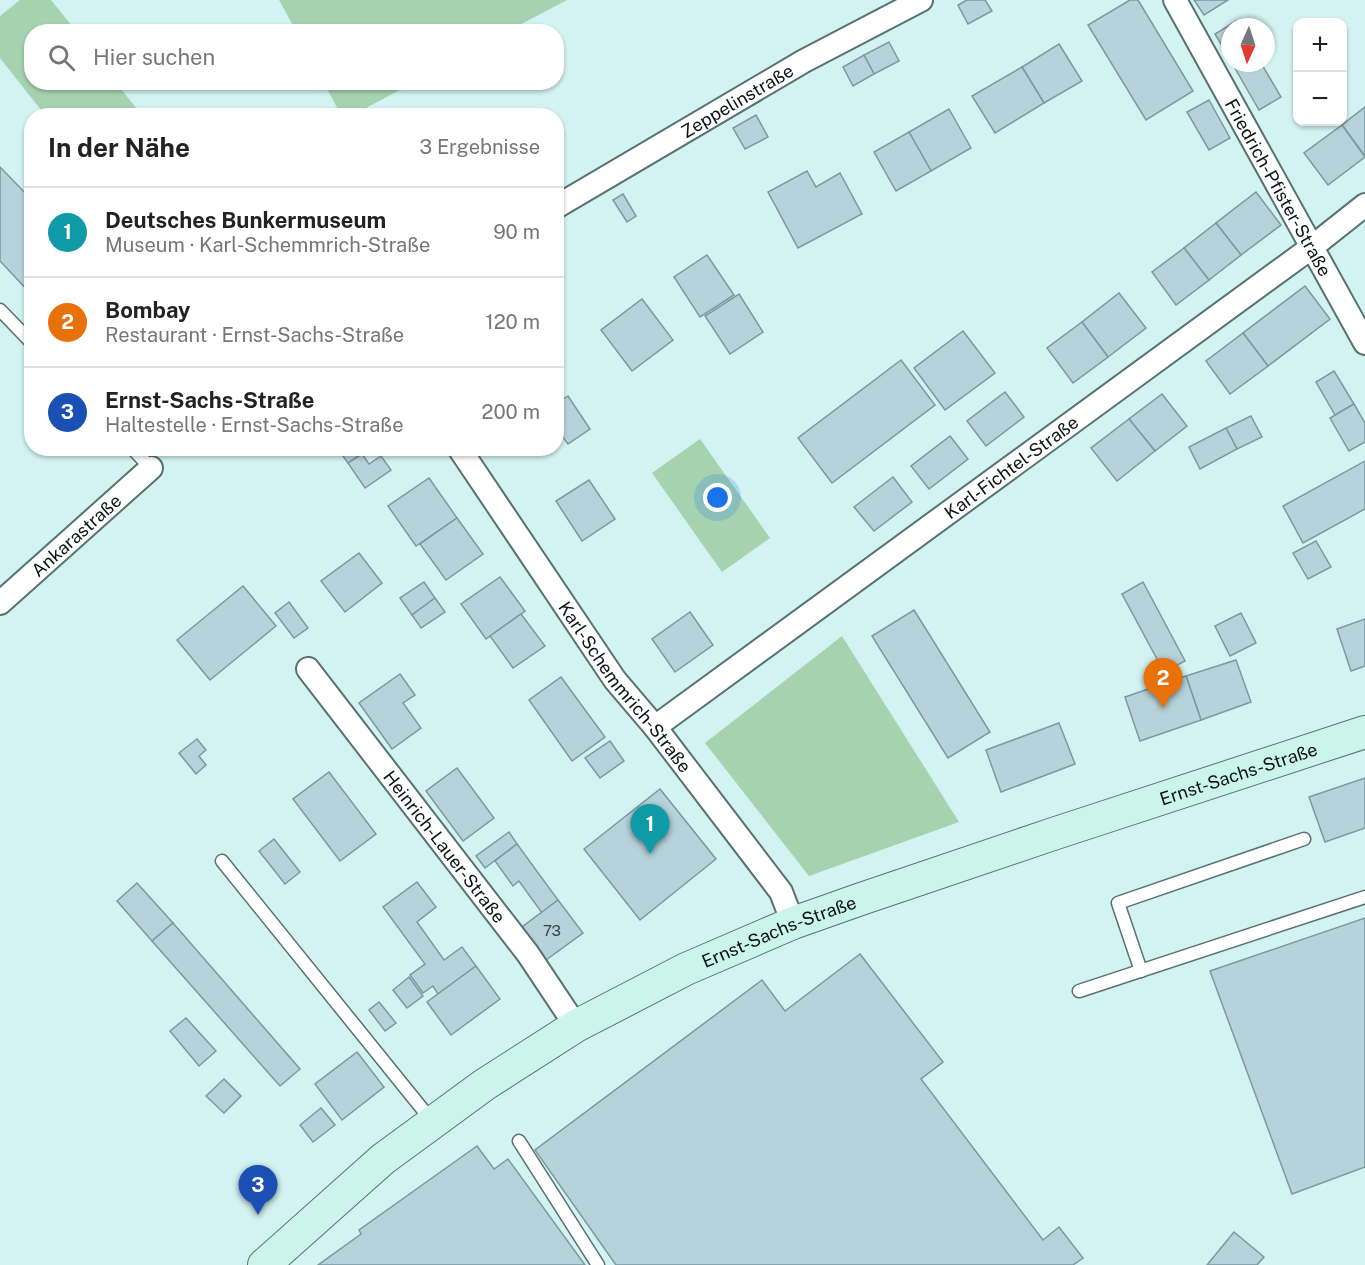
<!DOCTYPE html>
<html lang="de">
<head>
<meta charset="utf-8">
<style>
	body { margin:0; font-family:"Public Sans",sans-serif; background:#f2f2f2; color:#222 }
	.controls { position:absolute; right:18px; top:18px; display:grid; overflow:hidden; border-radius:12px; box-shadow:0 2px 4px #0004 }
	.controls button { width:54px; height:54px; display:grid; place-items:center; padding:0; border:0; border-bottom:2px solid #e0e0e0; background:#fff; color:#222; font:30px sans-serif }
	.compass { position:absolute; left:1221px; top:18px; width:54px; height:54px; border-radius:50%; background:#fff; box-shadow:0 2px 4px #0004; rotate:183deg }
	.you { position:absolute; left:718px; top:498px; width:21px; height:21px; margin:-15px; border:4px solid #fff; border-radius:50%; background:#1a73e8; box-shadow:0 0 0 9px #1a73e833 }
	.badge { display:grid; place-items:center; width:39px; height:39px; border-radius:50%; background:#9e52c4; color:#fff; font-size:20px; font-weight:700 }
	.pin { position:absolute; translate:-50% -50px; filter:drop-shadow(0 2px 3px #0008) }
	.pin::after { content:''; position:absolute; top:32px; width:21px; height:18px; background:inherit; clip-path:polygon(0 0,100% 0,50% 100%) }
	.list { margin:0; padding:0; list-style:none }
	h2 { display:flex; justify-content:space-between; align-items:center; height:78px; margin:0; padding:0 24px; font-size:26px }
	h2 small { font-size:20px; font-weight:400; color:#767676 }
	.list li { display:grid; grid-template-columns:39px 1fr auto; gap:18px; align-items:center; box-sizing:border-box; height:90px; padding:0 24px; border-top:2px solid #e0e0e0 }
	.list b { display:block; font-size:22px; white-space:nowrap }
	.list p { margin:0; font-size:20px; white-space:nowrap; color:#767676 }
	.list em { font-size:20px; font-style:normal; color:#767676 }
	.icon { flex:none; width:33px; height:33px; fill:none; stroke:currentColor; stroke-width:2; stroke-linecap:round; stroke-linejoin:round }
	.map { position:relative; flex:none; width:1365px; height:1265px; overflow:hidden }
	.search { position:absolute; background:#fff; box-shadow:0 2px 4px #0004; left:24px; top:24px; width:540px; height:66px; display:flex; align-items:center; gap:15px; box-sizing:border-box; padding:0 21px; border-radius:24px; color:#767676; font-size:22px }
	.panel { position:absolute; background:#fff; box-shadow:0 2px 4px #0004; left:24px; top:108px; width:540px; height:348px; border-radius:24px }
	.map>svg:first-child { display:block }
	.green { fill:#a5d3af }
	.building { fill:#b7d2db; stroke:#7e97a0; stroke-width:1.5 }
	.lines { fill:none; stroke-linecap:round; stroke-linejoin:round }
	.lane-casing { stroke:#577273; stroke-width:15 }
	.street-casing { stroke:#577273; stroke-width:26 }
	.secondary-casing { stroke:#577273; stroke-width:34 }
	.lane { stroke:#fff; stroke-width:12 }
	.street { stroke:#fff; stroke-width:22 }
	.secondary { stroke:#cbf4ea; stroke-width:32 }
	.labels { text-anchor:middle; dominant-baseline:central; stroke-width:5; stroke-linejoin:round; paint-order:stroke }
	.number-label { font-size:15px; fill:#354446 }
	.street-label { font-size:18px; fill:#0a1415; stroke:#e5fefe }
</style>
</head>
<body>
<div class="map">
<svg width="1365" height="1265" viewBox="0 0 1365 1265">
	<rect width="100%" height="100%" fill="#d3f2f2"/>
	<!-- green -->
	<g class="green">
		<path d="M 20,0 L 51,0 L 76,31 L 32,32 L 32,82 L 116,83 L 142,115 L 45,115 L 0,58 L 0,16 Z"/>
		<path d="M 279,0 L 567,0 L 508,31 L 296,31 Z"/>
		<path d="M 324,83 L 413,83 L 351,116 L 341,115 Z"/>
		<path d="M 700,439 L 770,538 L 722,572 L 652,473 Z"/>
		<path d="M 842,636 L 959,822 L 809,876 L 705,743 Z"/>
	</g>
	<!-- building -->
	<g class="building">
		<path d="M 967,0 L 985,0 L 992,11 L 968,24 L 958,5 Z"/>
		<path d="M 1130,0 L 1138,0 L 1193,91 L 1146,120 L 1088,25 Z"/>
		<path d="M 1194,0 L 1228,0 L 1204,15 Z"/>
		<path d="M 1236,21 L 1240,27 L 1230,27 L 1230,59 L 1215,34 Z"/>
		<path d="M 889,42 L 899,61 L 874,74 L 864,55 Z"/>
		<path d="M 1059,44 L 1082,81 L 1044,103 L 1022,67 Z"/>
		<path d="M 864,55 L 874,74 L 853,86 L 843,67 Z"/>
		<path d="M 1232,63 L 1261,63 L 1281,97 L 1259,110 Z"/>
		<path d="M 1022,67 L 1044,103 L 995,133 L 972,96 Z"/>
		<path d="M 1209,100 L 1230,138 L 1209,150 L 1187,112 Z"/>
		<path d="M 1365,107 L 1365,156 L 1342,125 Z"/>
		<path d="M 949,109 L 971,148 L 931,171 L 909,132 Z"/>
		<path d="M 756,115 L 768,137 L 745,149 L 733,128 Z"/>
		<path d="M 1342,125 L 1365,157 L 1328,185 L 1304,153 Z"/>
		<path d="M 909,132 L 931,171 L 896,191 L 874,152 Z"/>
		<path d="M 0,167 L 32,200 L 32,295 L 0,261 Z"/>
		<path d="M 807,171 L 816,187 L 840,173 L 862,214 L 798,248 L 768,192 Z"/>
		<path d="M 1256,192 L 1281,225 L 1241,255 L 1216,223 Z"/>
		<path d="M 623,194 L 636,216 L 627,222 L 613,200 Z"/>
		<path d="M 1216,223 L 1241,255 L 1209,280 L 1184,248 Z"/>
		<path d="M 1184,248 L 1209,280 L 1176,305 L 1152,272 Z"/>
		<path d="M 707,255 L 734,295 L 700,317 L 674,277 Z"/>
		<path d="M 1305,286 L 1330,319 L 1268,366 L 1243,333 Z"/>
		<path d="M 1119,293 L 1146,328 L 1108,357 L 1082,322 Z"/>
		<path d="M 739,294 L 763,332 L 730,354 L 705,316 Z"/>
		<path d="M 642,299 L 673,340 L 632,371 L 601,330 Z"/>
		<path d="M 1082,322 L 1108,357 L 1073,383 L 1047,348 Z"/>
		<path d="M 963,331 L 995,373 L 945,410 L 914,368 Z"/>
		<path d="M 1243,333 L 1268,366 L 1230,394 L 1206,361 Z"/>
		<path d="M 901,360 L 935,405 L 832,483 L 798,438 Z"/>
		<path d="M 1334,371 L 1354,404 L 1335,415 L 1316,382 Z"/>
		<path d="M 1005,392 L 1024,417 L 986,446 L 967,421 Z"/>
		<path d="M 1162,394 L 1187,426 L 1155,451 L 1129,419 Z"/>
		<path d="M 568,396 L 590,429 L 568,444 L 556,428 L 556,404 Z"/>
		<path d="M 1354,404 L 1365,423 L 1365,442 L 1349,451 L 1330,418 Z"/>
		<path d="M 1251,416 L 1262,437 L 1237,449 L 1226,428 Z"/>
		<path d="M 1129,419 L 1155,451 L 1117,481 L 1091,448 Z"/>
		<path d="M 1226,428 L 1237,449 L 1200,469 L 1189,447 Z"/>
		<path d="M 950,436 L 968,459 L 929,489 L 911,466 Z"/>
		<path d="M 337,448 L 369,448 L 348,463 Z"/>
		<path d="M 362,454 L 369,464 L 381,456 L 391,470 L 365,488 L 348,463 Z"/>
		<path d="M 1365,461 L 1365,509 L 1303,543 L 1283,506 Z"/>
		<path d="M 893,477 L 912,502 L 874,531 L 854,507 Z"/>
		<path d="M 429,478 L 457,518 L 416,546 L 388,506 Z"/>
		<path d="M 589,480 L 615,519 L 582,541 L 556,501 Z"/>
		<path d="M 457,518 L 483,554 L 446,580 L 420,544 Z"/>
		<path d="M 1316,541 L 1331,567 L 1308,579 L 1293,553 Z"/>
		<path d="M 359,553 L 382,583 L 345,612 L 321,581 Z"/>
		<path d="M 500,577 L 525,611 L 486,639 L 461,604 Z"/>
		<path d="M 424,582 L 435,598 L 412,615 L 400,598 Z"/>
		<path d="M 1143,582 L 1185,661 L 1164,672 L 1122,594 Z"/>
		<path d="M 243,586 L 276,626 L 210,680 L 177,640 Z"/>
		<path d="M 435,598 L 445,612 L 421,628 L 412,615 Z"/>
		<path d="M 289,602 L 308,628 L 294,638 L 275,613 Z"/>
		<path d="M 914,610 L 990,732 L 948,758 L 872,636 Z"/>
		<path d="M 690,612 L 713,645 L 675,672 L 652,639 Z"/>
		<path d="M 1241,613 L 1256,643 L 1230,656 L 1215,626 Z"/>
		<path d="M 521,614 L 545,646 L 513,668 L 490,636 Z"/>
		<path d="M 1365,619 L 1365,666 L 1351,671 L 1337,629 Z"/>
		<path d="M 1236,660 L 1251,702 L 1201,720 L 1186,676 Z"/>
		<path d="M 400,674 L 415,695 L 403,703 L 421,728 L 392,749 L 359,703 Z"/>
		<path d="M 1186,676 L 1201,720 L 1140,741 L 1125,697 Z"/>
		<path d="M 561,677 L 605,737 L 572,761 L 529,700 Z"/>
		<path d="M 1059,723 L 1075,764 L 1001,792 L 986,750 Z"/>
		<path d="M 197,739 L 206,750 L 199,756 L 206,765 L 196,774 L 179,753 Z"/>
		<path d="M 610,741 L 624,761 L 600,778 L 585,758 Z"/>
		<path d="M 457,768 L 494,818 L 463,841 L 426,791 Z"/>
		<path d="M 329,772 L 376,834 L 340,861 L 293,799 Z"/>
		<path d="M 1365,778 L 1365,828 L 1325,842 L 1309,797 Z"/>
		<path d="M 660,789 L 716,859 L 640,920 L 584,849 Z"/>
		<path d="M 509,832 L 517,844 L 485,868 L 476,856 Z"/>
		<path d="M 274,839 L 300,872 L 285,884 L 259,851 Z"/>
		<path d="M 517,844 L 558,900 L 542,913 L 519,881 L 513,886 L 495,861 Z"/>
		<path d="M 417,882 L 436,907 L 417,922 L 444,960 L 462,947 L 476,966 L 438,994 L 433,986 L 423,993 L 410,975 L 425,964 L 383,907 Z"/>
		<path d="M 137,883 L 173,923 L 152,941 L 117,901 Z"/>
		<path d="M 558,900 L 583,933 L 546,960 L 522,927 Z"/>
		<path d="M 1365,918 L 1365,1167 L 1292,1194 L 1210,971 Z"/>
		<path d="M 173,923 L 300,1069 L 280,1086 L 152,941 Z"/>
		<path d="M 860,954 L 943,1062 L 921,1079 L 1043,1240 L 1059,1227 L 1083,1258 L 1073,1265 L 616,1265 L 535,1150 L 762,980 L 785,1011 Z"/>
		<path d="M 476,966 L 500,999 L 451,1035 L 427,1002 Z"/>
		<path d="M 409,977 L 423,996 L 407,1008 L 393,990 Z"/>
		<path d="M 379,1002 L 396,1023 L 385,1031 L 369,1010 Z"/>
		<path d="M 186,1018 L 216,1051 L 199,1066 L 170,1031 Z"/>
		<path d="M 357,1052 L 384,1087 L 342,1120 L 315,1084 Z"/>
		<path d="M 224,1079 L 241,1096 L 224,1113 L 206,1096 Z"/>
		<path d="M 321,1108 L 335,1125 L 313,1142 L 300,1125 Z"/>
		<path d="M 477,1146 L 494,1169 L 508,1159 L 585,1265 L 318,1265 L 361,1234 L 359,1230 Z"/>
		<path d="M 1234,1232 L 1264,1257 L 1257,1265 L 1207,1265 Z"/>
	</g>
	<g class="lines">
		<!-- lane casing -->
		<g class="lane-casing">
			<g id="lane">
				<path d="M 0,310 L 32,343"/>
				<path d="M 132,448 L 151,468"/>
				<path d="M 222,861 L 432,1121"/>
				<path d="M 1141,971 L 1118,903 L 1304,839"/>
				<path d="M 1079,991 L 1365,897"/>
				<path d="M 519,1141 L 598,1265"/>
			</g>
		</g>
		<!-- street casing -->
		<g class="street-casing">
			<g id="street">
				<path id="s1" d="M 1175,0 L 1365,343"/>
				<path id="s2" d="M 556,207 L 804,61 L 921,0"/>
				<path id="s3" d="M 459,448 L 615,680 L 655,727 L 781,892 L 793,923"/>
				<path id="s4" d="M 0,603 L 151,468"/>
				<path id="s5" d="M 308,669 L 528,954 L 576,1026"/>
				<path id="s6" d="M 655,727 L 1312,247 L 1365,205"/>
			</g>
		</g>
		<!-- secondary casing -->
		<g class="secondary-casing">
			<g id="secondary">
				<path id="s7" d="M 264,1265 L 383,1159 L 484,1085 L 576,1026 L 686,969 L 793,923 L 861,899 L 1053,834 L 1365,732"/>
			</g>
		</g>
		<!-- lane -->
		<use href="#lane" class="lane"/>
		<!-- street -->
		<use href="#street" class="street"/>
		<!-- secondary -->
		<use href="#secondary" class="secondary"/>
	</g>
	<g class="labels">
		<!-- number labels -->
		<g class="number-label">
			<text x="552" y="930">73</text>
		</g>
		<!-- street labels -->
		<g class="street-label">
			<text stroke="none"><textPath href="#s2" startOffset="210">Zeppelinstraße</textPath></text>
			<text stroke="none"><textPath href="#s1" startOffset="214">Friedrich-Pfister-Straße</textPath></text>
			<text stroke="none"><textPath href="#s6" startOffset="441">Karl-Fichtel-Straße</textPath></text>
			<text stroke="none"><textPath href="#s4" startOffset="102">Ankarastraße</textPath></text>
			<text stroke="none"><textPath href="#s3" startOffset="291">Karl-Schemmrich-Straße</textPath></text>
			<text stroke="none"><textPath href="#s7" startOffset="1104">Ernst-Sachs-Straße</textPath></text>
			<text stroke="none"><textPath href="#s5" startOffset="224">Heinrich-Lauer-Straße</textPath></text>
			<text stroke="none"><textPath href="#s7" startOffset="618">Ernst-Sachs-Straße</textPath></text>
		</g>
	</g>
</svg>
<div class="controls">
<button>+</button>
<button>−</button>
</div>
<svg class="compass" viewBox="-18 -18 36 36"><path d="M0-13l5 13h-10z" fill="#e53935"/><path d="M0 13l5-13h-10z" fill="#767676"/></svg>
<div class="you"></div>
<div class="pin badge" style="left:650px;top:854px;background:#0f9aa8">1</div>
<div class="pin badge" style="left:1163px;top:708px;background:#e8710a">2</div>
<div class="pin badge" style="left:258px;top:1215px;background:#1a4fb4">3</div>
<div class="search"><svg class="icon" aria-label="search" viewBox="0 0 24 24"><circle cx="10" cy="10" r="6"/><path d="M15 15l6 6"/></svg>Hier suchen</div>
<section class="panel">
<h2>In der Nähe<small>3 Ergebnisse</small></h2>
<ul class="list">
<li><span class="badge" style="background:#0f9aa8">1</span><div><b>Deutsches Bunkermuseum</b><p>Museum · Karl-Schemmrich-Straße</p></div><em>90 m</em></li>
<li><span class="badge" style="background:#e8710a">2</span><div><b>Bombay</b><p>Restaurant · Ernst-Sachs-Straße</p></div><em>120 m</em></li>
<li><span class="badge" style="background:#1a4fb4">3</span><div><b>Ernst-Sachs-Straße</b><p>Haltestelle · Ernst-Sachs-Straße</p></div><em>200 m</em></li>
</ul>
</section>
</div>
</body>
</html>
